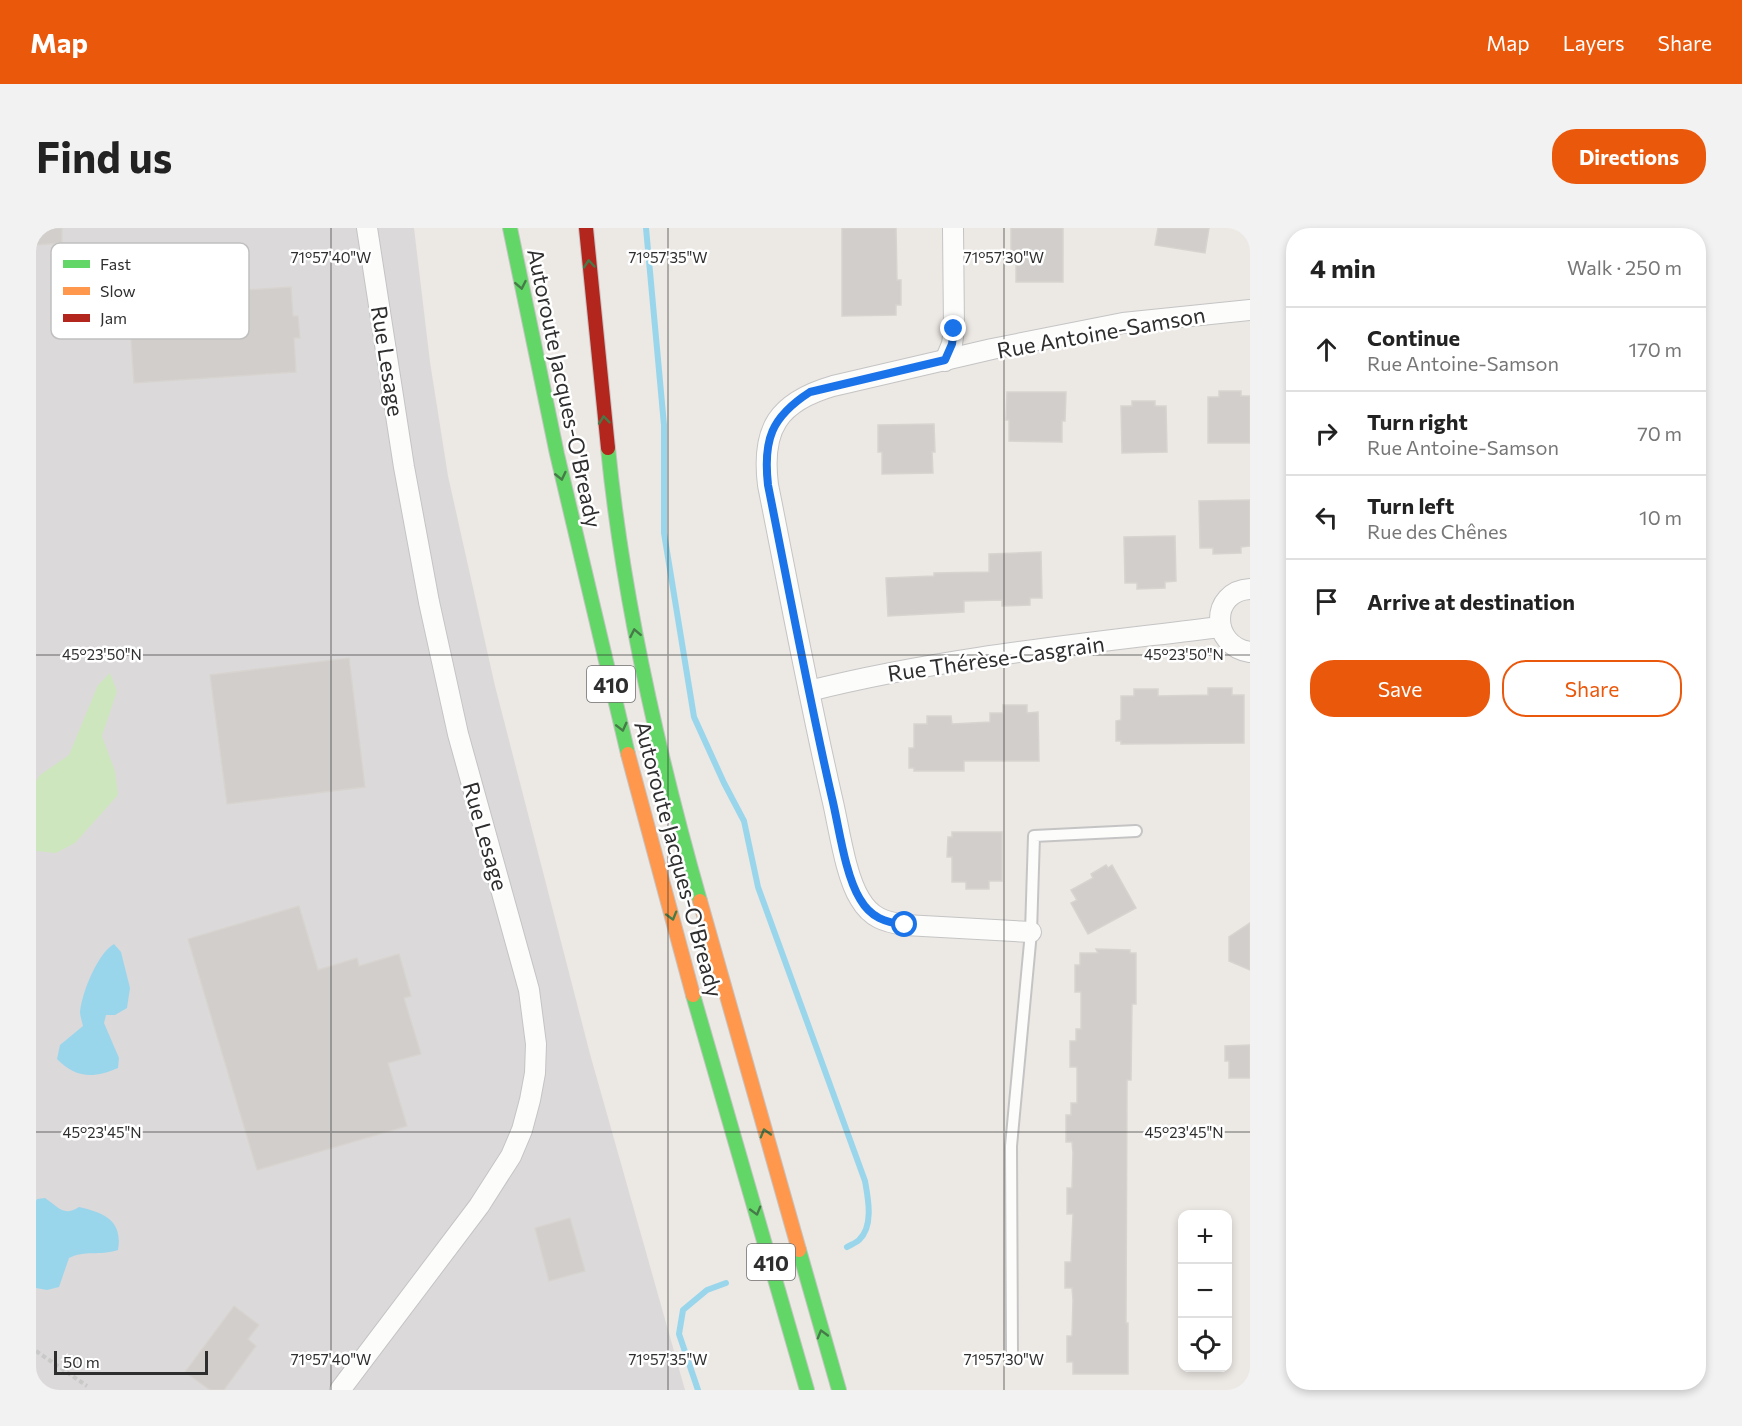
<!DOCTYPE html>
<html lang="en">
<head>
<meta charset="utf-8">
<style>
	body { margin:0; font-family:Commissioner,sans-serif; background:#f2f2f2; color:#222 }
	.controls { position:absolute; right:18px; bottom:18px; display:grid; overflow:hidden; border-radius:12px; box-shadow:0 3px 9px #0003 }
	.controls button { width:54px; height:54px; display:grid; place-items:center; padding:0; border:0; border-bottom:2px solid #e0e0e0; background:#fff; color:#222; font:30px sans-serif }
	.scale { position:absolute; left:18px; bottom:15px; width:154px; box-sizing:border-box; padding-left:6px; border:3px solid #2e2e2e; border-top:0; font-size:16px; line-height:21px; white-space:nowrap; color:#2e2e2e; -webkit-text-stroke:4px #fff; paint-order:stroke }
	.stop { position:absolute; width:18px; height:18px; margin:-14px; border:4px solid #1a73e8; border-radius:50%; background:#fff }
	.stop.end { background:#1a73e8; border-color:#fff; box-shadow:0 2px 6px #0008 }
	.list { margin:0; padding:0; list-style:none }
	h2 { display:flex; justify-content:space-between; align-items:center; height:78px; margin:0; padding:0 24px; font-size:26px }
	h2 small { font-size:20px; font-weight:400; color:#767676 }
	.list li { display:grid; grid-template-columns:39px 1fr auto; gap:18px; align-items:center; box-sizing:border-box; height:84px; padding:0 24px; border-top:2px solid #e0e0e0 }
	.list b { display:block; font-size:22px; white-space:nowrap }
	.list p { margin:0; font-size:20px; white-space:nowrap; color:#767676 }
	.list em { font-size:20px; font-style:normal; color:#767676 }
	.actions { display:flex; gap:12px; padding:18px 24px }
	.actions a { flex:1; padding:14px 0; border:2px solid #ea580c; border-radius:24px; text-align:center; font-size:21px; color:#ea580c }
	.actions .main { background:#ea580c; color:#fff }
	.icon { flex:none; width:33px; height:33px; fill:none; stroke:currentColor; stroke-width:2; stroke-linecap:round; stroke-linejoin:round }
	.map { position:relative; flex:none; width:1214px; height:1162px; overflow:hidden; border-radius:24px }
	header { display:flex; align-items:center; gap:36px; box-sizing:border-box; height:84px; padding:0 30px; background:#ea580c; color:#fff }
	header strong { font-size:28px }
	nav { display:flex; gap:33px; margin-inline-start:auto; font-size:21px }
	.intro { display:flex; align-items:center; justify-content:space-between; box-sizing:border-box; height:144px; padding:0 36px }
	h1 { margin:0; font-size:42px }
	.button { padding:15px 27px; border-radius:24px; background:#ea580c; color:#fff; font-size:21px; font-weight:700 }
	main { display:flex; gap:36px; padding:0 36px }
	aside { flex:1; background:#fff; border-radius:24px; box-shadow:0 3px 9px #0003 }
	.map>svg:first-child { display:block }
	.industrial { fill:#dcd9db }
	.green { fill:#cee6be }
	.water { fill:#99d6ec }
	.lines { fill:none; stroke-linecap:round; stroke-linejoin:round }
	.stream { stroke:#99d6ec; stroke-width:6 }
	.building { fill:#d1cecb; stroke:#d7d4d0; stroke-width:1.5 }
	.lane-casing { stroke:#c5c4c5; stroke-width:14 }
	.street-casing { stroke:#c5c4c5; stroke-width:22 }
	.fast-casing { stroke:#c6c5c4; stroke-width:16 }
	.slow-casing { stroke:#c6c5c4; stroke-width:16 }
	.jam-casing { stroke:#c6c5c4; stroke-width:16 }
	.path { stroke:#c9c9c8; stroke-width:4; stroke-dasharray:4.5 3; stroke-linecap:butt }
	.lane { stroke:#fcfcfb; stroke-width:10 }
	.street { stroke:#fcfcfb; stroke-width:20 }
	.fast { stroke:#63d668; stroke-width:14 }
	.slow { stroke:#ff974d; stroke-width:14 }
	.jam { stroke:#b3261e; stroke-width:14 }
	.oneway { stroke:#467a48 }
	.route { stroke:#1a73e8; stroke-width:8 }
	.ticks { fill:none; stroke:#2e2e2e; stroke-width:1.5; stroke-opacity:0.45 }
	.labels { text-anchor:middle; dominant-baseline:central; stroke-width:5; stroke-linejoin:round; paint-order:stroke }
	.shield { fill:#fff; stroke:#6d6d6d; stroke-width:1.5 }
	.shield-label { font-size:21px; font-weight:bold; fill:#2e2e2e }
	.street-label { font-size:22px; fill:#2e2e2e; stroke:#fff }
	.key { fill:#fff; stroke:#c0c0c0; stroke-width:1.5 }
	.key-label { font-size:16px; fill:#2e2e2e }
	.ticks-label { font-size:15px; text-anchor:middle; fill:#2e2e2e; stroke:#fff; stroke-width:5; stroke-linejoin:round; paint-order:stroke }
</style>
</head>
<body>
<header>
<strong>Map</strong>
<nav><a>Map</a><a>Layers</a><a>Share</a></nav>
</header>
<div class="intro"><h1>Find us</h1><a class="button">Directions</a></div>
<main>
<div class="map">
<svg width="1214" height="1162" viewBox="0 0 1214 1162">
	<rect width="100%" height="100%" fill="#ece8e4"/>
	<!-- industrial -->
	<path class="industrial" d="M 0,0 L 378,0 L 394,134 L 412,248 L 459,458 L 554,826 L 649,1162 L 0,1162 Z"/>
	<!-- green -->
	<path class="green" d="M 74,445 L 81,463 L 66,508 L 79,543 L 82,567 L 39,615 L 20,625 L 0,623 L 0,553 L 4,547 L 33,527 L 62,457 Z"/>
	<!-- water -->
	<g class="water">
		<path d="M 78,716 L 85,724 L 94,760 L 91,780 L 79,787 L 70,787 L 68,795 L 83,830 L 82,840 C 57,851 40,850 21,831 L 24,817 L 47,798 C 46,793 44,788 44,784 C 46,765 61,726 78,716 Z"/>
		<path d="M 9,970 C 23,979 27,989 43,979 C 69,985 87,993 82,1022 C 63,1028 49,1022 33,1030 L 23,1059 L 11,1062 L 0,1060 L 0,973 L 1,971 Z"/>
	</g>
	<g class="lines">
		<!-- stream -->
		<g class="stream">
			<path d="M 610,0 L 628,197 L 628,305 L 658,489 L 688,555 L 708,593 L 722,659 L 829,953 C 832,970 838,998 823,1012 C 820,1015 814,1017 811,1019"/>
			<path d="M 662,1162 L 643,1106 L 647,1082 L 671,1062 L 690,1055"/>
		</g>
	</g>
	<!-- building -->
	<g class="building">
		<path d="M 0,0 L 26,0 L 26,15 L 0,17 Z"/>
		<path d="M 806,0 L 860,0 L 861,52 L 865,52 L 865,77 L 860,77 L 860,87 L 806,88 Z"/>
		<path d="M 975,0 L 1027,0 L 1027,54 L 980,54 L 980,29 L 975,29 Z"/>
		<path d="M 1122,0 L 1173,0 L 1169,25 L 1119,17 Z"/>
		<path d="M 255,59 L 257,88 L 262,88 L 264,110 L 258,110 L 260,144 L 98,155 L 92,70 Z"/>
		<path d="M 1183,163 L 1205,163 L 1205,168 L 1214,168 L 1214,215 L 1172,215 L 1172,169 L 1183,169 Z"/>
		<path d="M 971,164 L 1030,164 L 1029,193 L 1026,193 L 1026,214 L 973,213 L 973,192 L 970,192 Z"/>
		<path d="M 1096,173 L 1119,173 L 1119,178 L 1130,178 L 1131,224 L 1086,225 L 1085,178 L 1096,178 Z"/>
		<path d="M 898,196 L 899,224 L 896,224 L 897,245 L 846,246 L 846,224 L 842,224 L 842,197 Z"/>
		<path d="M 1214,272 L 1214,318 L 1205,319 L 1205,325 L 1177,326 L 1177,320 L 1164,320 L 1163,273 Z"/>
		<path d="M 1139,308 L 1140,353 L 1129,354 L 1129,360 L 1101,361 L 1101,355 L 1089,355 L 1088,309 Z"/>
		<path d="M 1005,324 L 1006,370 L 994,370 L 994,377 L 966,378 L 966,372 L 928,373 L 928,384 L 852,388 L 850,350 L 898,348 L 898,345 L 953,344 L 953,326 Z"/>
		<path d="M 313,430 L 329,559 L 191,576 L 174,447 Z"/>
		<path d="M 1172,460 L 1196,460 L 1196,467 L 1208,467 L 1208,515 L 1085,516 L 1085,513 L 1080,513 L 1080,493 L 1085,492 L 1085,468 L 1098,468 L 1098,461 L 1122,461 L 1122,468 L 1172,467 Z"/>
		<path d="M 967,477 L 991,477 L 991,485 L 1002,484 L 1003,533 L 928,533 L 928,543 L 878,543 L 878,540 L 873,540 L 873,520 L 878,520 L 878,496 L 891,496 L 891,488 L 915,488 L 916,496 L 954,494 L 954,485 L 967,485 Z"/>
		<path d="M 916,604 L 966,604 L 966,653 L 953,653 L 953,661 L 930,661 L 930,654 L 916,654 L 916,629 L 911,629 L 912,609 L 916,609 Z"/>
		<path d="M 1070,637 L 1072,640 L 1076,637 L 1100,680 L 1052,706 L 1035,675 L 1041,672 L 1035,662 L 1057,650 L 1055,646 Z"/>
		<path d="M 263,678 L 282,742 L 321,730 L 323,738 L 363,726 L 375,768 L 368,770 L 385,826 L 352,835 L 371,898 L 221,942 L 152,711 Z"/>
		<path d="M 1214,695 L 1214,742 L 1193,733 L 1193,709 Z"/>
		<path d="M 1060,721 L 1094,722 L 1094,725 L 1100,725 L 1100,776 L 1096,776 L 1095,852 L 1091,852 L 1090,1095 L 1092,1095 L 1092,1146 L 1037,1146 L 1037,1134 L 1031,1134 L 1031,1108 L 1036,1108 L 1037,1072 L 1036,1060 L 1029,1060 L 1029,1034 L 1035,1034 L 1037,986 L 1031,986 L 1031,960 L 1036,960 L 1037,925 L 1036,914 L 1030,914 L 1030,887 L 1035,887 L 1035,875 L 1041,875 L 1041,839 L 1034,839 L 1034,813 L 1040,813 L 1040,801 L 1045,801 L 1045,764 L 1039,764 L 1039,737 L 1044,737 L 1044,725 L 1062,725 Z"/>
		<path d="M 1214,817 L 1214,850 L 1193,850 L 1193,833 L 1189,833 L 1189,818 Z"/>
		<path d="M 534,990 L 549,1043 L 513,1053 L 499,1000 Z"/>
		<path d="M 198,1078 L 223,1097 L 212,1111 L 220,1118 L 188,1162 L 174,1162 L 149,1144 Z"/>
	</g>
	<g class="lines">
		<!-- lane casing -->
		<g class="lane-casing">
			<path id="lane" d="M 976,1125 L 975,918 L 995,704 L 998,608 L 1100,603"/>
		</g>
		<!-- street casing -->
		<g class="street-casing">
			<g id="street">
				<path d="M 909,133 L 916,116 L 918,101 L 917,0"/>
				<path d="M 1214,361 C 1174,363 1174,418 1214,424"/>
				<path d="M 773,463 C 908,429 1047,416 1184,399"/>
				<path d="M 995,704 L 869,697 C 849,694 835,690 824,671 C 809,647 803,599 796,570 C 772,466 753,362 732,257 C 725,201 742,174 797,158 L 956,121 L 1087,95 L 1214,82"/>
				<path d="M 304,1162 L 443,978 L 475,928 L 486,902 L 494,872 L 499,845 L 500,816 L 493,762 L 422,506 L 393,374 L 368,239 L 331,0"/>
			</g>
		</g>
		<!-- fast casing -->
		<g class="fast-casing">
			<g id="fast">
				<path d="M 474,0 L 521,226 L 592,526"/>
				<path d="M 572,220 C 587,373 622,525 664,673"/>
				<path d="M 657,767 L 771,1162"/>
				<path d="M 763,1022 L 803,1162"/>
			</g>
		</g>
		<!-- slow casing -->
		<g class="slow-casing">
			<g id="slow">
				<path d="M 592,526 L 657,767"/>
				<path d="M 664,673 L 763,1022"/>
			</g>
		</g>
		<!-- jam casing -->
		<g class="jam-casing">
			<path id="jam" d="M 550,0 L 572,220"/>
		</g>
		<!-- path -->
		<path class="path" d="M 0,1123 L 51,1158"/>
		<!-- lane -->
		<use href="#lane" class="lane"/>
		<!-- street -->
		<use href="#street" class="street"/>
		<!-- fast -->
		<use href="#fast" class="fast"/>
		<!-- slow -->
		<use href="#slow" class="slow"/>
		<!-- jam -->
		<use href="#jam" class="jam"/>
	</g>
	<!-- one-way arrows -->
	<defs><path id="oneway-chevron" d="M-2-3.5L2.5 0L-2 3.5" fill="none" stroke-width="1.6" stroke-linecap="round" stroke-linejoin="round" transform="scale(1.5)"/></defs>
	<g class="oneway">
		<use href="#oneway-chevron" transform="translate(553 36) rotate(-95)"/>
		<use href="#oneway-chevron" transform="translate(485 57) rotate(79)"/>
		<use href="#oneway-chevron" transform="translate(568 192) rotate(-96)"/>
		<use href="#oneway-chevron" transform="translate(525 248) rotate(77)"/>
		<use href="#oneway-chevron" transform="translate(599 405) rotate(-101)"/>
		<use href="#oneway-chevron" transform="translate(586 499) rotate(76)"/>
		<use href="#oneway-chevron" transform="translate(636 688) rotate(74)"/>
		<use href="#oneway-chevron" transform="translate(729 905) rotate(-106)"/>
		<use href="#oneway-chevron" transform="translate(720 983) rotate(74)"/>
		<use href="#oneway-chevron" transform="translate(786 1106) rotate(-106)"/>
	</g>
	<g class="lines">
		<!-- route -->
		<path class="route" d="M 869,697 C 849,694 835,690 824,671 C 809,647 803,599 796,570 C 772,466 753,362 732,257 C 727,212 735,189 774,164 L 909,132 L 916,116 L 918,101"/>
	</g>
	<!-- ticks -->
	<path class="ticks" d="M 295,0 L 295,1162M 632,0 L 632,1162M 968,0 L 968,1162M 0,427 L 1214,427M 0,904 L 1214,904"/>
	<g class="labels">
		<!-- shield labels -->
		<g class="shield">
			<rect x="551" y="438" width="48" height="36" rx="4.5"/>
			<rect x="711" y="1016" width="48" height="36" rx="4.5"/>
		</g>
		<g class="shield-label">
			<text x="575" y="456">410</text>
			<text x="735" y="1034">410</text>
		</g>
		<!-- street labels -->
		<g class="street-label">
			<text transform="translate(1065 104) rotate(-10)">Rue Antoine-Samson</text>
			<text transform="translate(352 133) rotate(81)">Rue Lesage</text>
			<text transform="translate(529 160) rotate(78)">Autoroute Jacques-O'Bready</text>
			<text transform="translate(960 430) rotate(-8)">Rue Thérèse-Casgrain</text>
			<text transform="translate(450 608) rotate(74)">Rue Lesage</text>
			<text transform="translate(643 631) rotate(75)">Autoroute Jacques-O'Bready</text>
		</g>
	</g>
	<!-- legend -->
	<rect x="15" y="15" width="198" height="96" rx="9" class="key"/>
	<rect x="27" y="32" width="27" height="8" fill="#63d668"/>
	<rect x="27" y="59" width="27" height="8" fill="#ff974d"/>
	<rect x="27" y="86" width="27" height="8" fill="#b3261e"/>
	<g class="key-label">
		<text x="64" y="42">Fast</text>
		<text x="64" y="69">Slow</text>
		<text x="64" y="96">Jam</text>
	</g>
	<g class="ticks-label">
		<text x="295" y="35">71°57'40"W</text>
		<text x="632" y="35">71°57'35"W</text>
		<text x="968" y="35">71°57'30"W</text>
		<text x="66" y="432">45°23'50"N</text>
		<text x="1148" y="432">45°23'50"N</text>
		<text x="66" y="910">45°23'45"N</text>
		<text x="1148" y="910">45°23'45"N</text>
		<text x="295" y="1137">71°57'40"W</text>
		<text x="632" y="1137">71°57'35"W</text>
		<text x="968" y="1137">71°57'30"W</text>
	</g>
</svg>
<div class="controls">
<button>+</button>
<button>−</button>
<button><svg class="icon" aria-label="locate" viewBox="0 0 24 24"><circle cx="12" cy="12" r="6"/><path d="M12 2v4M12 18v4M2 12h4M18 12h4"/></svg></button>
</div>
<div class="scale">50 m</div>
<div class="stop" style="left:869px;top:697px"></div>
<div class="stop end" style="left:918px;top:101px"></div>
</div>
<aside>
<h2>4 min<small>Walk · 250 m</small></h2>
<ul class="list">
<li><svg class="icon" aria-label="ahead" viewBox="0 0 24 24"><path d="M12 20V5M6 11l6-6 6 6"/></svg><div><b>Continue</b><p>Rue Antoine-Samson</p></div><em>170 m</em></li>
<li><svg class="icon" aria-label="right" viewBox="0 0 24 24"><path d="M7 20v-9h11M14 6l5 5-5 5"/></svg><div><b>Turn right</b><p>Rue Antoine-Samson</p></div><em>70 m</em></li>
<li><svg class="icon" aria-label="left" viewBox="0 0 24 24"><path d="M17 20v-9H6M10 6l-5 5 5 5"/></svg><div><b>Turn left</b><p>Rue des Chênes</p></div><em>10 m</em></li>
<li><svg class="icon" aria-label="arrive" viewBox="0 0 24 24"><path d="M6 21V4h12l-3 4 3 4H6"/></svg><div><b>Arrive at destination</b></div></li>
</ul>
<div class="actions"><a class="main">Save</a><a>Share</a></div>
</aside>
</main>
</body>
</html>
